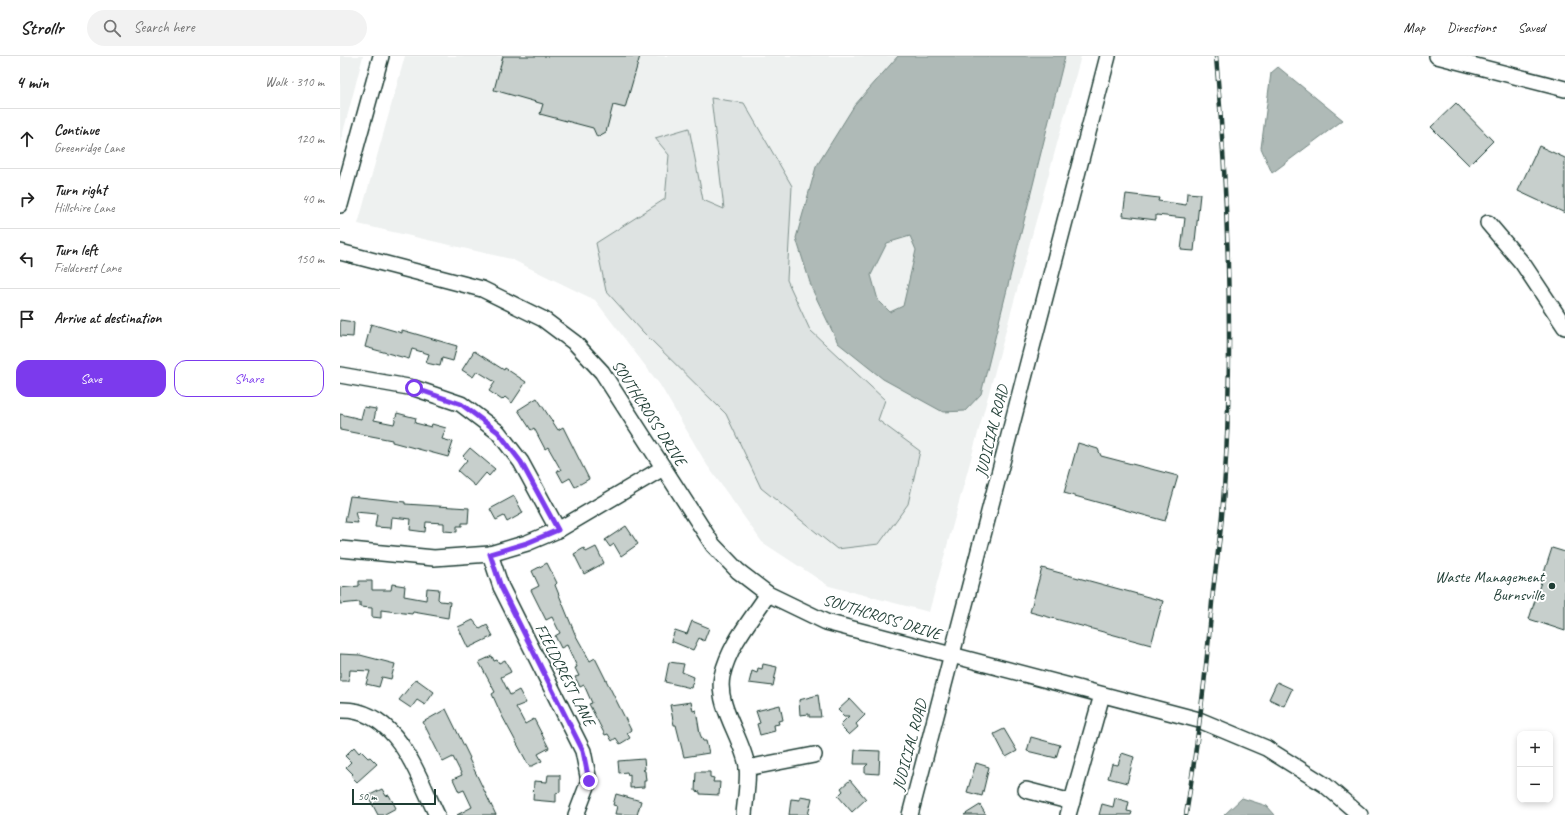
<!DOCTYPE html>
<html lang="en">
<head>
<meta charset="utf-8">
<style>
	body { margin:0; font-family:Caveat,sans-serif; background:#f2f2f2; color:#222 }
	.controls { position:absolute; right:12px; bottom:12px; display:grid; overflow:hidden; border-radius:8px; box-shadow:0 2px 6px #0003 }
	.controls button { width:36px; height:36px; display:grid; place-items:center; padding:0; border:0; border-bottom:1px solid #e0e0e0; background:#fff; color:#222; font:20px sans-serif }
	.scale { position:absolute; left:12px; bottom:10px; width:84px; box-sizing:border-box; padding-left:4px; border:2px solid #1f3d34; border-top:0; font-size:11px; line-height:14px; white-space:nowrap; color:#1f3d34; -webkit-text-stroke:3px #fff; paint-order:stroke }
	.stop { position:absolute; width:12px; height:12px; margin:-9px; border:3px solid #7c3aed; border-radius:50%; background:#fff }
	.stop.end { background:#7c3aed; border-color:#fff; box-shadow:0 1px 4px #0008 }
	.list { margin:0; padding:0; list-style:none }
	h2 { display:flex; justify-content:space-between; align-items:center; height:52px; margin:0; padding:0 16px; font-size:17px }
	h2 small { font-size:13px; font-weight:400; color:#767676 }
	.list li { display:grid; grid-template-columns:26px 1fr auto; gap:12px; align-items:center; box-sizing:border-box; height:60px; padding:0 16px; border-top:1px solid #e0e0e0 }
	.list b { display:block; font-size:15px; white-space:nowrap }
	.list p { margin:0; font-size:13px; white-space:nowrap; color:#767676 }
	.list em { font-size:13px; font-style:normal; color:#767676 }
	.actions { display:flex; gap:8px; padding:12px 16px }
	.actions a { flex:1; padding:9px 0; border:1px solid #7c3aed; border-radius:12px; text-align:center; font-size:14px; color:#7c3aed }
	.actions .main { background:#7c3aed; color:#fff }
	.icon { flex:none; width:22px; height:22px; fill:none; stroke:currentColor; stroke-width:2; stroke-linecap:round; stroke-linejoin:round }
	.map { position:relative; flex:none; width:1225px; height:759px; overflow:hidden }
	header { display:flex; align-items:center; gap:24px; box-sizing:border-box; height:56px; padding:0 20px; background:#fff; border-bottom:1px solid #e0e0e0 }
	header strong { font-size:19px }
	nav { display:flex; gap:22px; margin-inline-start:auto; font-size:14px }
	.search { width:280px; height:36px; background:#f2f2f2; display:flex; align-items:center; gap:10px; box-sizing:border-box; padding:0 14px; border-radius:22px; color:#767676; font-size:15px }
	main { display:flex }
	aside { flex:1; background:#fff }
	.map>svg:first-child { display:block }
	.built { fill:#eef1f0 }
	.green { fill:#dee3e2; stroke:#7e908b }
	.water { fill:#afbab7; stroke:#758883; fill-rule:evenodd }
	.building { fill:#c7cfcc; stroke:#1f3d34 }
	.lines { fill:none; stroke-linecap:round; stroke-linejoin:round }
	.minor-casing { stroke:#1f3d34; stroke-width:18 }
	.minor { stroke:#fff; stroke-width:15 }
	.rail-casing { stroke:#1f3d34; stroke-width:4.5 }
	.rail { stroke:#fff; stroke-width:3; stroke-dasharray:9; stroke-linecap:butt }
	.route { stroke:#7c3aed; stroke-width:5 }
	.poi-dot { fill:#1f3d34; stroke:#fff; stroke-width:1.5 }
	.labels { text-anchor:middle; dominant-baseline:central; stroke-width:4; stroke-linejoin:round; paint-order:stroke }
	.street-label { font-size:16px; fill:#1f3d34; stroke:#fff }
	.poi-label { font-size:16px; fill:#1f3d34; stroke:#fff; text-anchor:end }
</style>
</head>
<body>
<header>
<strong>Strollr</strong>
<div class="search"><svg class="icon" aria-label="search" viewBox="0 0 24 24"><circle cx="10" cy="10" r="6"/><path d="M15 15l6 6"/></svg>Search here</div>
<nav><a>Map</a><a>Directions</a><a>Saved</a></nav>
</header>
<main>
<aside>
<h2>4 min<small>Walk · 310 m</small></h2>
<ul class="list">
<li><svg class="icon" aria-label="ahead" viewBox="0 0 24 24"><path d="M12 20V5M6 11l6-6 6 6"/></svg><div><b>Continue</b><p>Greenridge Lane</p></div><em>120 m</em></li>
<li><svg class="icon" aria-label="right" viewBox="0 0 24 24"><path d="M7 20v-9h11M14 6l5 5-5 5"/></svg><div><b>Turn right</b><p>Hillshire Lane</p></div><em>40 m</em></li>
<li><svg class="icon" aria-label="left" viewBox="0 0 24 24"><path d="M17 20v-9H6M10 6l-5 5 5 5"/></svg><div><b>Turn left</b><p>Fieldcrest Lane</p></div><em>150 m</em></li>
<li><svg class="icon" aria-label="arrive" viewBox="0 0 24 24"><path d="M6 21V4h12l-3 4 3 4H6"/></svg><div><b>Arrive at destination</b></div></li>
</ul>
<div class="actions"><a class="main">Save</a><a>Share</a></div>
</aside>
<div class="map">
<svg width="1225" height="759" viewBox="0 0 1225 759">
	<rect width="100%" height="100%" fill="#fff"/>
	<filter id="ink" filterUnits="userSpaceOnUse"><feTurbulence type="fractalNoise" baseFrequency=".025" numOctaves="2"/><feDisplacementMap in="SourceGraphic" scale="8" xChannelSelector="R" yChannelSelector="G"/><feConvolveMatrix kernelMatrix="1 2 1 2 8 2 1 2 1" color-interpolation-filters="sRGB"/></filter>
	<g filter="url(#ink)">
		<!-- built -->
		<g class="built">
			<path d="M 0,0 L 23,0 L 0,88 Z"/>
			<path d="M 65,0 L 741,0 L 589,556 L 489,530 L 422,486 L 367,409 L 320,329 L 255,244 L 171,203 L 18,168 Z"/>
		</g>
		<!-- green -->
		<path class="green" d="M 371,42 L 404,47 L 452,130 L 447,224 L 470,274 L 545,344 L 538,364 L 580,395 L 568,448 L 539,488 L 497,493 L 421,432 L 386,358 L 303,276 L 266,235 L 256,187 L 325,143 L 329,99 L 315,82 L 349,72 L 363,144 L 384,153 Z"/>
		<!-- water -->
		<g class="water">
			<path d="M 558,0 L 725,0 L 641,338 L 625,355 L 603,356 L 543,323 L 498,287 L 472,233 L 456,182 L 476,111 L 514,50 ZM 570,180 L 576,194 L 563,250 L 550,256 L 538,244 L 531,219 L 547,187 Z"/>
			<path d="M 938,11 L 1003,64 L 932,117 L 921,92 L 931,17 Z"/>
			<path d="M 902,742 L 927,750 L 935,759 L 884,759 Z"/>
		</g>
		<!-- building -->
		<g class="building">
			<path d="M 163,0 L 300,0 L 285,52 L 273,49 L 266,76 L 257,81 L 253,72 L 200,58 L 203,48 L 154,34 Z"/>
			<path d="M 1116,47 L 1153,85 L 1129,109 L 1091,71 Z"/>
			<path d="M 1199,90 L 1225,102 L 1225,157 L 1178,135 Z"/>
			<path d="M 847,137 L 860,138 L 854,195 L 841,194 L 845,162 L 816,159 L 816,164 L 783,160 L 786,138 L 819,142 L 818,145 L 846,149 Z"/>
			<path d="M 0,264 L 14,266 L 13,281 L 0,280 Z"/>
			<path d="M 31,268 L 62,277 L 62,274 L 117,290 L 113,305 L 102,302 L 100,310 L 86,307 L 89,298 L 72,293 L 69,303 L 25,291 Z"/>
			<path d="M 134,295 L 164,314 L 165,312 L 186,326 L 172,347 L 165,341 L 162,344 L 149,335 L 155,326 L 137,315 L 133,321 L 122,314 Z"/>
			<path d="M 197,342 L 218,374 L 223,371 L 249,423 L 235,431 L 230,422 L 223,426 L 217,415 L 221,414 L 208,391 L 205,393 L 194,372 L 191,374 L 178,354 Z"/>
			<path d="M 24,351 L 36,353 L 34,364 L 54,368 L 57,357 L 76,362 L 75,367 L 91,371 L 92,368 L 106,372 L 102,383 L 113,386 L 108,401 L 52,386 L 52,384 L 0,374 L 0,358 L 21,363 Z"/>
			<path d="M 738,387 L 758,393 L 761,400 L 838,420 L 825,465 L 724,437 Z"/>
			<path d="M 130,392 L 155,413 L 149,420 L 146,417 L 135,430 L 118,415 L 127,404 L 123,400 Z"/>
			<path d="M 10,440 L 65,446 L 65,448 L 129,452 L 128,467 L 122,467 L 122,470 L 117,470 L 117,476 L 104,475 L 104,467 L 86,466 L 85,476 L 70,474 L 71,463 L 52,461 L 51,472 L 35,471 L 37,458 L 15,456 L 18,467 L 5,466 Z"/>
			<path d="M 174,440 L 183,457 L 167,466 L 164,460 L 156,464 L 150,453 Z"/>
			<path d="M 286,470 L 298,488 L 281,500 L 274,488 L 270,491 L 265,484 Z"/>
			<path d="M 256,491 L 264,507 L 244,518 L 234,498 L 244,492 L 246,496 Z"/>
			<path d="M 1212,492 L 1225,496 L 1225,575 L 1189,563 Z"/>
			<path d="M 207,507 L 217,527 L 215,529 L 235,578 L 250,605 L 255,602 L 291,674 L 287,677 L 290,682 L 280,688 L 276,682 L 272,685 L 268,678 L 265,679 L 249,648 L 252,647 L 244,629 L 240,631 L 235,621 L 239,620 L 235,612 L 237,611 L 227,589 L 221,592 L 215,580 L 220,577 L 212,561 L 206,564 L 191,534 L 199,530 L 192,515 Z"/>
			<path d="M 702,512 L 823,545 L 811,589 L 690,556 Z"/>
			<path d="M 19,525 L 32,525 L 32,534 L 51,534 L 52,528 L 65,530 L 64,540 L 86,544 L 87,532 L 99,533 L 98,543 L 100,545 L 110,546 L 108,562 L 73,556 L 72,558 L 41,554 L 41,562 L 32,561 L 32,552 L 20,551 L 20,546 L 0,548 L 0,532 L 19,530 Z"/>
			<path d="M 133,564 L 140,573 L 147,569 L 153,580 L 128,592 L 118,571 Z"/>
			<path d="M 352,565 L 369,572 L 364,585 L 359,582 L 353,594 L 331,585 L 335,574 L 347,578 Z"/>
			<path d="M 0,598 L 20,599 L 55,608 L 51,623 L 42,621 L 39,631 L 26,628 L 30,615 L 10,614 L 9,625 L 0,625 Z"/>
			<path d="M 152,600 L 154,605 L 157,604 L 159,607 L 165,604 L 171,616 L 161,621 L 170,639 L 179,634 L 186,647 L 176,651 L 185,668 L 194,663 L 209,692 L 198,698 L 202,705 L 192,710 L 189,710 L 161,658 L 152,638 L 155,636 L 139,606 Z"/>
			<path d="M 329,606 L 344,608 L 342,616 L 354,621 L 351,632 L 325,626 Z"/>
			<path d="M 423,608 L 437,611 L 433,630 L 409,627 L 412,615 L 417,617 L 418,612 L 422,613 Z"/>
			<path d="M 76,623 L 94,636 L 85,649 L 77,644 L 71,652 L 59,644 Z"/>
			<path d="M 937,626 L 952,633 L 944,650 L 929,643 Z"/>
			<path d="M 478,639 L 481,661 L 469,661 L 469,658 L 460,659 L 459,644 Z"/>
			<path d="M 510,643 L 525,659 L 516,668 L 518,671 L 509,679 L 501,671 L 501,668 L 509,660 L 504,660 L 498,654 Z"/>
			<path d="M 351,646 L 353,655 L 356,654 L 360,678 L 363,685 L 366,685 L 369,697 L 344,701 L 336,669 L 334,669 L 330,649 Z"/>
			<path d="M 440,649 L 443,664 L 438,665 L 439,668 L 434,669 L 435,675 L 420,679 L 417,668 L 420,667 L 416,655 Z"/>
			<path d="M 106,653 L 130,702 L 129,703 L 156,759 L 117,759 L 132,751 L 124,734 L 119,736 L 113,723 L 122,719 L 113,701 L 103,706 L 83,666 Z"/>
			<path d="M 664,673 L 677,695 L 666,701 L 654,678 Z"/>
			<path d="M 691,681 L 720,689 L 716,702 L 687,695 Z"/>
			<path d="M 14,691 L 19,697 L 21,695 L 28,702 L 30,701 L 37,708 L 17,726 L 11,720 L 13,718 L 6,711 L 11,706 L 5,700 Z"/>
			<path d="M 515,694 L 540,695 L 539,718 L 525,717 L 525,711 L 528,708 L 514,708 Z"/>
			<path d="M 782,697 L 794,701 L 787,727 L 768,722 L 772,708 L 778,709 Z"/>
			<path d="M 304,703 L 305,713 L 303,714 L 305,715 L 306,725 L 304,725 L 304,731 L 290,732 L 290,718 L 288,719 L 287,716 L 279,717 L 278,705 Z"/>
			<path d="M 636,707 L 649,711 L 642,740 L 627,736 Z"/>
			<path d="M 356,716 L 370,716 L 370,721 L 374,722 L 373,726 L 380,726 L 379,739 L 360,738 L 360,736 L 355,735 Z"/>
			<path d="M 208,719 L 220,719 L 220,736 L 216,737 L 216,746 L 193,744 L 194,725 L 207,726 Z"/>
			<path d="M 510,724 L 526,743 L 512,756 L 498,740 L 503,735 L 501,732 Z"/>
			<path d="M 42,733 L 46,740 L 49,739 L 56,752 L 43,759 L 38,759 L 28,740 Z"/>
			<path d="M 276,738 L 301,745 L 297,759 L 275,758 L 277,750 L 273,749 Z"/>
			<path d="M 460,740 L 472,742 L 468,759 L 449,759 L 451,743 L 460,744 Z"/>
			<path d="M 775,742 L 789,746 L 787,755 L 792,756 L 791,759 L 759,759 L 762,748 L 773,751 Z"/>
			<path d="M 640,749 L 646,759 L 624,759 Z"/>
		</g>
		<g class="lines">
			<!-- minor casing -->
			<g class="minor-casing">
				<g id="minor">
					<path d="M 1097,0 L 1225,33"/>
					<path d="M 0,149 L 41,0"/>
					<path d="M 1148,167 L 1183,208 L 1225,271"/>
					<path d="M 0,196 L 142,233 L 203,263 L 235,287 L 262,316 L 373,489 L 398,515 L 428,538 L 486,566 L 859,664 L 926,692 L 985,729 L 1020,759"/>
					<path d="M 0,319 L 74,332 L 121,348 L 158,376 L 181,406 L 218,474"/>
					<path d="M 0,493 L 94,502 L 150,498 L 187,487 L 218,474 L 323,412"/>
					<path d="M 150,498 L 161,531 L 243,695 L 249,725 L 236,759"/>
					<path d="M 0,654 C 57,652 76,717 97,759"/>
					<path d="M 407,712 L 474,699"/>
					<path d="M 686,734 L 732,746"/>
					<path d="M 404,759 C 405,744 409,725 407,710 C 402,681 376,650 382,620 C 389,589 411,564 428,538"/>
					<path d="M 570,759 L 768,0"/>
					<path d="M 728,759 L 762,639"/>
				</g>
			</g>
			<!-- minor -->
			<use href="#minor" class="minor"/>
			<!-- rail casing -->
			<g class="rail-casing">
				<path id="rail" d="M 846,759 C 858,685 867,610 873,535 C 876,509 880,484 882,459 C 895,307 889,152 876,0"/>
			</g>
			<!-- rail -->
			<use href="#rail" class="rail"/>
		</g>
	</g>
	<g class="lines" filter="url(#ink)">
		<!-- route -->
		<path class="route" d="M 74,332 L 121,348 L 158,376 L 181,406 L 218,474 L 187,487 L 150,498 L 161,531 L 243,695 L 249,725"/>
	</g>
	<!-- markers -->
	<circle class="poi-dot" cx="1212" cy="530" r="4"/>
	<g class="labels">
		<!-- street labels -->
		<g class="street-label">
			<text transform="translate(309 357) rotate(57)">SOUTHCROSS DRIVE</text>
			<text transform="translate(652 375) rotate(-76)">JUDICIAL ROAD</text>
			<text transform="translate(542 561) rotate(17)">SOUTHCROSS DRIVE</text>
			<text transform="translate(225 619) rotate(63)">FIELDCREST LANE</text>
			<text transform="translate(570 689) rotate(-75)">JUDICIAL ROAD</text>
		</g>
		<!-- poi labels -->
		<g class="poi-label">
			<text x="1204" y="521">Waste Management<tspan x="1204" dy="18">Burnsville</tspan></text>
		</g>
	</g>
</svg>
<div class="controls">
<button>+</button>
<button>−</button>
</div>
<div class="scale">50 m</div>
<div class="stop" style="left:74px;top:332px"></div>
<div class="stop end" style="left:249px;top:725px"></div>
</div>
</main>
</body>
</html>
